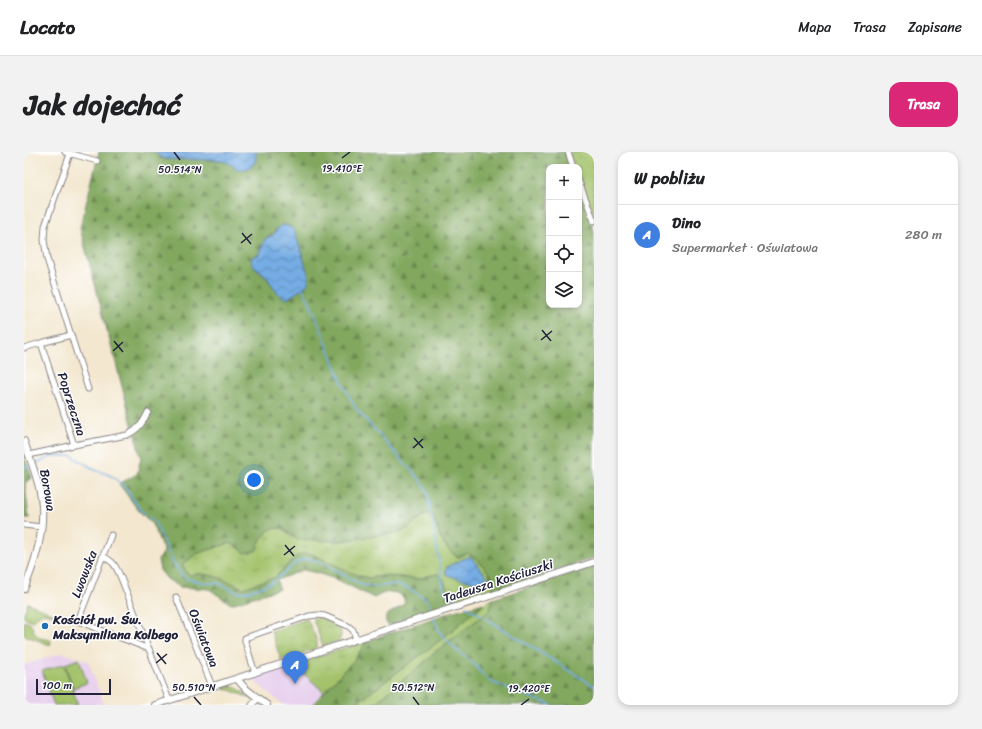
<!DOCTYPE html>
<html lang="pl">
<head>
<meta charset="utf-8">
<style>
	body { margin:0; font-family:Sriracha,sans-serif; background:#f2f2f2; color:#202124 }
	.controls { position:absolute; right:12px; top:12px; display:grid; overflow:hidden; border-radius:8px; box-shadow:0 2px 6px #0003 }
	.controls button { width:36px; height:36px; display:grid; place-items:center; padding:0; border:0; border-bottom:1px solid #e0e0e0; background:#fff; color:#202124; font:20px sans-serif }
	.scale { position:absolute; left:12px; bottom:10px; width:75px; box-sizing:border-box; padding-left:4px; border:2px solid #22223b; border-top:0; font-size:11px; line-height:14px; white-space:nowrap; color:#22223b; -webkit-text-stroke:3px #fff; paint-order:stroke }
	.you { position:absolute; left:230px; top:328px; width:14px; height:14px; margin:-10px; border:3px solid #fff; border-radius:50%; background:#1a73e8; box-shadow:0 0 0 6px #1a73e833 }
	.badge { display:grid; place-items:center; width:26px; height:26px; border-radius:50%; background:#db2777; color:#fff; font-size:13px; font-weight:700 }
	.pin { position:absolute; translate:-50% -33px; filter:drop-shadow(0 1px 2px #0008) }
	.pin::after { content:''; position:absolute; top:21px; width:14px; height:12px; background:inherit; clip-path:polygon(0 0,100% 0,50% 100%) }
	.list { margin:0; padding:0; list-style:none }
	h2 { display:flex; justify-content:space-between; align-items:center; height:52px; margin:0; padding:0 16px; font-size:17px }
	h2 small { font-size:13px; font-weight:400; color:#757577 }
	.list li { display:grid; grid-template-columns:26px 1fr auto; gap:12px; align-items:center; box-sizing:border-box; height:60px; padding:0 16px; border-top:1px solid #e0e0e0 }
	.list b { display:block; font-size:15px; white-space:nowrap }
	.list p { margin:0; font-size:13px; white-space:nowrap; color:#757577 }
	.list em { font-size:13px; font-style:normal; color:#757577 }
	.icon { flex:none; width:22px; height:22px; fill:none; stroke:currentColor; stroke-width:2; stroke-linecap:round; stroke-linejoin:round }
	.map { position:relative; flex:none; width:570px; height:553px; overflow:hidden; border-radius:12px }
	header { display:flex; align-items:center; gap:24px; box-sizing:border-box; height:56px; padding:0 20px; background:#fff; border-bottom:1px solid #e0e0e0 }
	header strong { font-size:19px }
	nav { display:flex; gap:22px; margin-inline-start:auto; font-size:14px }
	.intro { display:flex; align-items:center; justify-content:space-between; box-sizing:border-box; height:96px; padding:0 24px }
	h1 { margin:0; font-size:28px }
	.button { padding:10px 18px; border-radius:12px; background:#db2777; color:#fff; font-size:14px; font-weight:700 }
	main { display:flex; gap:24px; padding:0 24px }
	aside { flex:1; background:#fff; border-radius:12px; box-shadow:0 2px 6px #0003 }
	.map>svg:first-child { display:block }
	.built { fill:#e8d2ee }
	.grass { fill:url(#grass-tufts); stroke:#627252; fill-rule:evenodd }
	.forest { fill:url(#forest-firs); stroke:#52654c; fill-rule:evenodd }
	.garden { fill:#a3c26a; stroke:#627252 }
	.water { fill:url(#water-waves); stroke:#4b678f }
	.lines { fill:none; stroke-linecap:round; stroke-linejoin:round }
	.stream { stroke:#74ace3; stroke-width:1.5 }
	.minor-casing { stroke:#8a8485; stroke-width:7 }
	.tertiary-casing { stroke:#8a8485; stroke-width:8 }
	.minor { stroke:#fff; stroke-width:5 }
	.tertiary { stroke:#fff; stroke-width:6 }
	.ticks { fill:none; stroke:#22223b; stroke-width:1.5 }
	.poi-dot { fill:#1f6fb2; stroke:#fff; stroke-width:1.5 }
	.labels { text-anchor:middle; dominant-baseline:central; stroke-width:3; stroke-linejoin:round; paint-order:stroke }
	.street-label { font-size:13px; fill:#22223b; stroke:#fff }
	.poi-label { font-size:13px; font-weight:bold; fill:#22223b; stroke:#fff; text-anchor:start }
	.ticks-label { font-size:10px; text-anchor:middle; fill:#22223b; stroke:#fff; stroke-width:3; stroke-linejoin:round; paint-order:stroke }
</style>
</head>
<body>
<header>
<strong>Locato</strong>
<nav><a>Mapa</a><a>Trasa</a><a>Zapisane</a></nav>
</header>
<div class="intro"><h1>Jak dojechać</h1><a class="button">Trasa</a></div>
<main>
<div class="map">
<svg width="570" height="553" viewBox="0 0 570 553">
	<defs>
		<pattern id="grass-tufts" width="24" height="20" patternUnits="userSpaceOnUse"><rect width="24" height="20" fill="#a3c26a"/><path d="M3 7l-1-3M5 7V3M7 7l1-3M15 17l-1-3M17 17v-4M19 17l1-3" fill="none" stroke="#8ca65d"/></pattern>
		<pattern id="forest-firs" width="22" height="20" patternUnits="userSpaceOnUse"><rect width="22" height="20" fill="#82a85e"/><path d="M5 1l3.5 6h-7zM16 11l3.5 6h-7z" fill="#6a884f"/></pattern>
		<pattern id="water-waves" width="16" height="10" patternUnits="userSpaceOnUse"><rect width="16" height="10" fill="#74ace3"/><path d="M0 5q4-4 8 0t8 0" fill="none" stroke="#5f8cb9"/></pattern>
	</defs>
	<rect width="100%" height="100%" fill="#fff"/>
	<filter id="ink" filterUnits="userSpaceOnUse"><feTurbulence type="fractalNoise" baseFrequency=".025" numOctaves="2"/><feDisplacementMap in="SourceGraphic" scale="8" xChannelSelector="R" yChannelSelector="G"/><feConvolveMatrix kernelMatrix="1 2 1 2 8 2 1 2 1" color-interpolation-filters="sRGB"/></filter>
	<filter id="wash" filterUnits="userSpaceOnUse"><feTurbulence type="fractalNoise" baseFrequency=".012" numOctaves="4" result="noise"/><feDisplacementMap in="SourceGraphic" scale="16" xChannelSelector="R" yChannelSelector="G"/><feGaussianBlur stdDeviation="0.9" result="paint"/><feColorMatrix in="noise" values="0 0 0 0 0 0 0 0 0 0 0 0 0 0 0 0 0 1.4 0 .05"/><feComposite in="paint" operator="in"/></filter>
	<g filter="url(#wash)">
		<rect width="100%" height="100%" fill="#f3e7cf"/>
		<!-- built -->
		<g class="built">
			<path d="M 38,501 L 64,509 L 80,553 L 0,553 L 0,513 Z"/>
			<path d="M 269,512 L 300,540 L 288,553 L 259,553 L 229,528 L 230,525 Z"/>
		</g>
		<!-- grass -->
		<g class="grass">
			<path d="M 545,0 L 570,0 L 570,64 L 555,25 L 555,15 L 551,15 Z"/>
			<path d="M 401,363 L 406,363 L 410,366 C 413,380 421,399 434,405 L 444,401 L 455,409 L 465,421 L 470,439 L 435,451 L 422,435 L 420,428 L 417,423 L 413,422 L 404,424 L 394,427 L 376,425 L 359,424 L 344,426 L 273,404 L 250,426 L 219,436 C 203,429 184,419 166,423 L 163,421 L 158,413 L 172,402 L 206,391 L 215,396 L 220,401 L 231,399 L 237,387 L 245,378 L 251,376 L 258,376 L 274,388 L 316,389 L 373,381 L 384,376 L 392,369 ZM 446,404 L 461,422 L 459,430 C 444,430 435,426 422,418 L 423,415 Z"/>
			<path d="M 469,447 L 465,459 L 411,500 L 403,508 L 360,544 L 347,553 L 330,553 L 419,486 L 461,451 Z"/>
			<path d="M 4,451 L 35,464 C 22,462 19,457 9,469 L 0,466 L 0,460 Z"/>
			<path d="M 296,465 L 316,476 C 317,481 318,485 315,489 L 299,494 L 289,467 Z"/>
			<path d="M 283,467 C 285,472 295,489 293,494 C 291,499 262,506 257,508 L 247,479 Z"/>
			<path d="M 0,469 L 7,472 C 9,478 11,484 17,486 C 22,488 23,486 27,489 L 26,493 L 0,483 Z"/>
			<path d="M 343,489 L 330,508 L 300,540 L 269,512 Z"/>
			<path d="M 201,533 C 211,533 218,539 226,546 L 200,536 Z"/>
		</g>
		<!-- forest -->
		<g class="forest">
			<path d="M 75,0 L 131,0 L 135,4 L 140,7 L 197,8 L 205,11 L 211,16 L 233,1 L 232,0 L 540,0 L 545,15 L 525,15 L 525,153 L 555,153 L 555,40 L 570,79 L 570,406 L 470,439 L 465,421 L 455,409 L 444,401 L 434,405 C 421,399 413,380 410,366 L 406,363 L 401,363 L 392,369 L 384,376 L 373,381 L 316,389 L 274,388 L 258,376 L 251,376 L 245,378 L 237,387 L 232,399 L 220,401 L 215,396 L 206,391 L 172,402 L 158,413 L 163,421 L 166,423 C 184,419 203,429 219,436 L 250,426 L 273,404 L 280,401 L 288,402 L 335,424 L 344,426 L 359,424 L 376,425 L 394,427 L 404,424 L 413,422 L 417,423 L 420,428 L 422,435 L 435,451 L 366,473 L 363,472 C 361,468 361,466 363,463 L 379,453 C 381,449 381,447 378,444 C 370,437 358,441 350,446 L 314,428 L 293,421 L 279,418 L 253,428 L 255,437 L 207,452 L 185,437 L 156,435 L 143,427 L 136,418 L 134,408 L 140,400 L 128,372 L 115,359 L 95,332 L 113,322 L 117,306 L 56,76 ZM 262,73 L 268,76 L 271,80 L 277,98 L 280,109 L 269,142 L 267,145 L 256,143 L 241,124 L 232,116 L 232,103 L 236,102 L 237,99 L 238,94 L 243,85 C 254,82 248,75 262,73 Z"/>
			<path d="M 0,303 L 8,326 L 1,331 L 5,366 L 0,366 Z"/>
			<path d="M 570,414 L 570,553 L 347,553 L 360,544 L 403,508 L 411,500 L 465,459 L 467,456 L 469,447 Z"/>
			<path d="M 460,451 L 419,486 L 330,553 L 288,553 L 330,508 L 343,489 L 430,459 Z"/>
		</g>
		<!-- garden -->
		<g class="garden">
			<path d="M 55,507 L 63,531 L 49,536 L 41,512 Z"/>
			<path d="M 40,512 L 54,553 L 30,553 L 18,519 Z"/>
		</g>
		<!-- water -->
		<g class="water">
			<path d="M 131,0 L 232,0 C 234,13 223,21 211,16 C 211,15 206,12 206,12 C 203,10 200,9 197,8 L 140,7 L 135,4 Z"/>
			<path d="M 262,73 L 268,76 L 271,80 L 285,125 C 285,136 276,137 269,143 C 267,144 265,146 263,147 C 252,144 248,130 240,122 C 236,118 230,116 228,111 C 227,108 228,108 228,105 L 236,102 L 241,87 C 244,85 247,85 250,82 C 255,76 251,75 262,73 Z"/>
			<path d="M 446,404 L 465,427 C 462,428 462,429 459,430 C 450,431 429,426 422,422 L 422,418 L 423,415 Z"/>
		</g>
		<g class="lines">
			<!-- stream -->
			<g class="stream">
				<path d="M 279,137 C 300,176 309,220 333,258 L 396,328 L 403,338 L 420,438 L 424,443 L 438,451"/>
				<path d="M 10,313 L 28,304 L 48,304 L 73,319 L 83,322 L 89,325 L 102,336 L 108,346 L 117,358 L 122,363 L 130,369 L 137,383 L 150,412 L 158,423 L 163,427 L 182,431 L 194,431 L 213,440 L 221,440 L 235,436 L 249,430 L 273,410 L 280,407 L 287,407 L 298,411 L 338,433 L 354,435 L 363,433 L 374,433 L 384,436 L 402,447 L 404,450 L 408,460"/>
				<path d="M 0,315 L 6,314"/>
				<path d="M 442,454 L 570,534"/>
				<path d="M 409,464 L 415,479 L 421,486 L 432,498 L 451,513 L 460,524 L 467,530 L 527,553"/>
			</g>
		</g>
	</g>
	<g filter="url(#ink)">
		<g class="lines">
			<!-- minor casing -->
			<g class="minor-casing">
				<g id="minor">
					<path d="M 41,0 L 73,9"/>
					<path d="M 544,0 L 549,15"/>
					<path d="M 46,2 L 21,74 L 20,88 L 23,107 L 64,237"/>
					<path d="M 555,30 L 570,69"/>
					<path d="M 17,191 L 47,183"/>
					<path d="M 0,196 L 17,191 L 50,293"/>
					<path d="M 5,303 L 50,293 L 103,283 C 114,278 119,271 124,260"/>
					<path d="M 0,373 L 17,375"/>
					<path d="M 87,383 L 54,469 L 125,497"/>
					<path d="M 79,404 C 91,411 91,413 97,426 L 145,548"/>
					<path d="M 152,445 L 188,534"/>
					<path d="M 231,521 L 221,489 L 221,486 L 285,464 L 294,463 L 301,464 L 324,474 L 329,478 L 332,487"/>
					<path d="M 228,553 L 234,546"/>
				</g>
			</g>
			<!-- tertiary casing -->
			<g class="tertiary-casing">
				<g id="tertiary">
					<path d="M 0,289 C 7,310 16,331 18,354 C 20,383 11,411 0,437"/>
					<path d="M 213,527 L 221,536 L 243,553"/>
					<path d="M 131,553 L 570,410"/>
				</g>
			</g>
			<!-- minor -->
			<use href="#minor" class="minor"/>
			<!-- tertiary -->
			<use href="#tertiary" class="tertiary"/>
		</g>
	</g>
	<!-- ticks -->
	<path class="ticks" d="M 150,0 L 156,8M 318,6 L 326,0M 218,81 L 227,92M 217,91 L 228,82M 518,178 L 527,189M 517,188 L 528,179M 90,189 L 99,200M 89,199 L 99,190M 390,286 L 399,296M 389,296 L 399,287M 261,393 L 270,404M 260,403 L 271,394M 133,501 L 142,512M 132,511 L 143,502M 170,545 L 177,553M 389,545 L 395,553M 497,553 L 505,547"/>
	<!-- markers -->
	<circle class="poi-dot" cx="21" cy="474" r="4"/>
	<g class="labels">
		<!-- street labels -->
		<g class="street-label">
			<text transform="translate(48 252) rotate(72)">Poprzeczna</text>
			<text transform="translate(24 338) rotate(80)">Borowa</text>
			<text transform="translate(60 422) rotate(-69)">Lwowska</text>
			<text transform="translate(474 429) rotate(-18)">Tadeusza Kościuszki</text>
			<text transform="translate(180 486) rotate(69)">Oświatowa</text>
		</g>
		<!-- poi labels -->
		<g class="poi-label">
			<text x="29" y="467">Kościół pw. Św.<tspan x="29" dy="15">Maksymiliana Kolbego</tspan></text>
		</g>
	</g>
	<g class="ticks-label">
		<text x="318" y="20">19.410°E</text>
		<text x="156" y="21">50.514°N</text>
		<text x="170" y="539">50.510°N</text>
		<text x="389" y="539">50.512°N</text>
		<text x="505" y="540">19.420°E</text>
	</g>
</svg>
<div class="controls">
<button>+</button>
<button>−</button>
<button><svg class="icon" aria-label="locate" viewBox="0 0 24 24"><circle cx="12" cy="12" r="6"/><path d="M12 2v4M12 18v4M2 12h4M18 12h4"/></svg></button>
<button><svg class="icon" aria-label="layers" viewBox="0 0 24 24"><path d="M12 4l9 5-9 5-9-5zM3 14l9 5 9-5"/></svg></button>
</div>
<div class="scale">100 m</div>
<div class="you"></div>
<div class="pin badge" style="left:271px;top:532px;background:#3f7fe0">A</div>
</div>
<aside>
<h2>W pobliżu<small></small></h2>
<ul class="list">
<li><span class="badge" style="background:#3f7fe0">A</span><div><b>Dino</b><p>Supermarket · Oświatowa</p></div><em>280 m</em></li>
</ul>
</aside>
</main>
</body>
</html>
